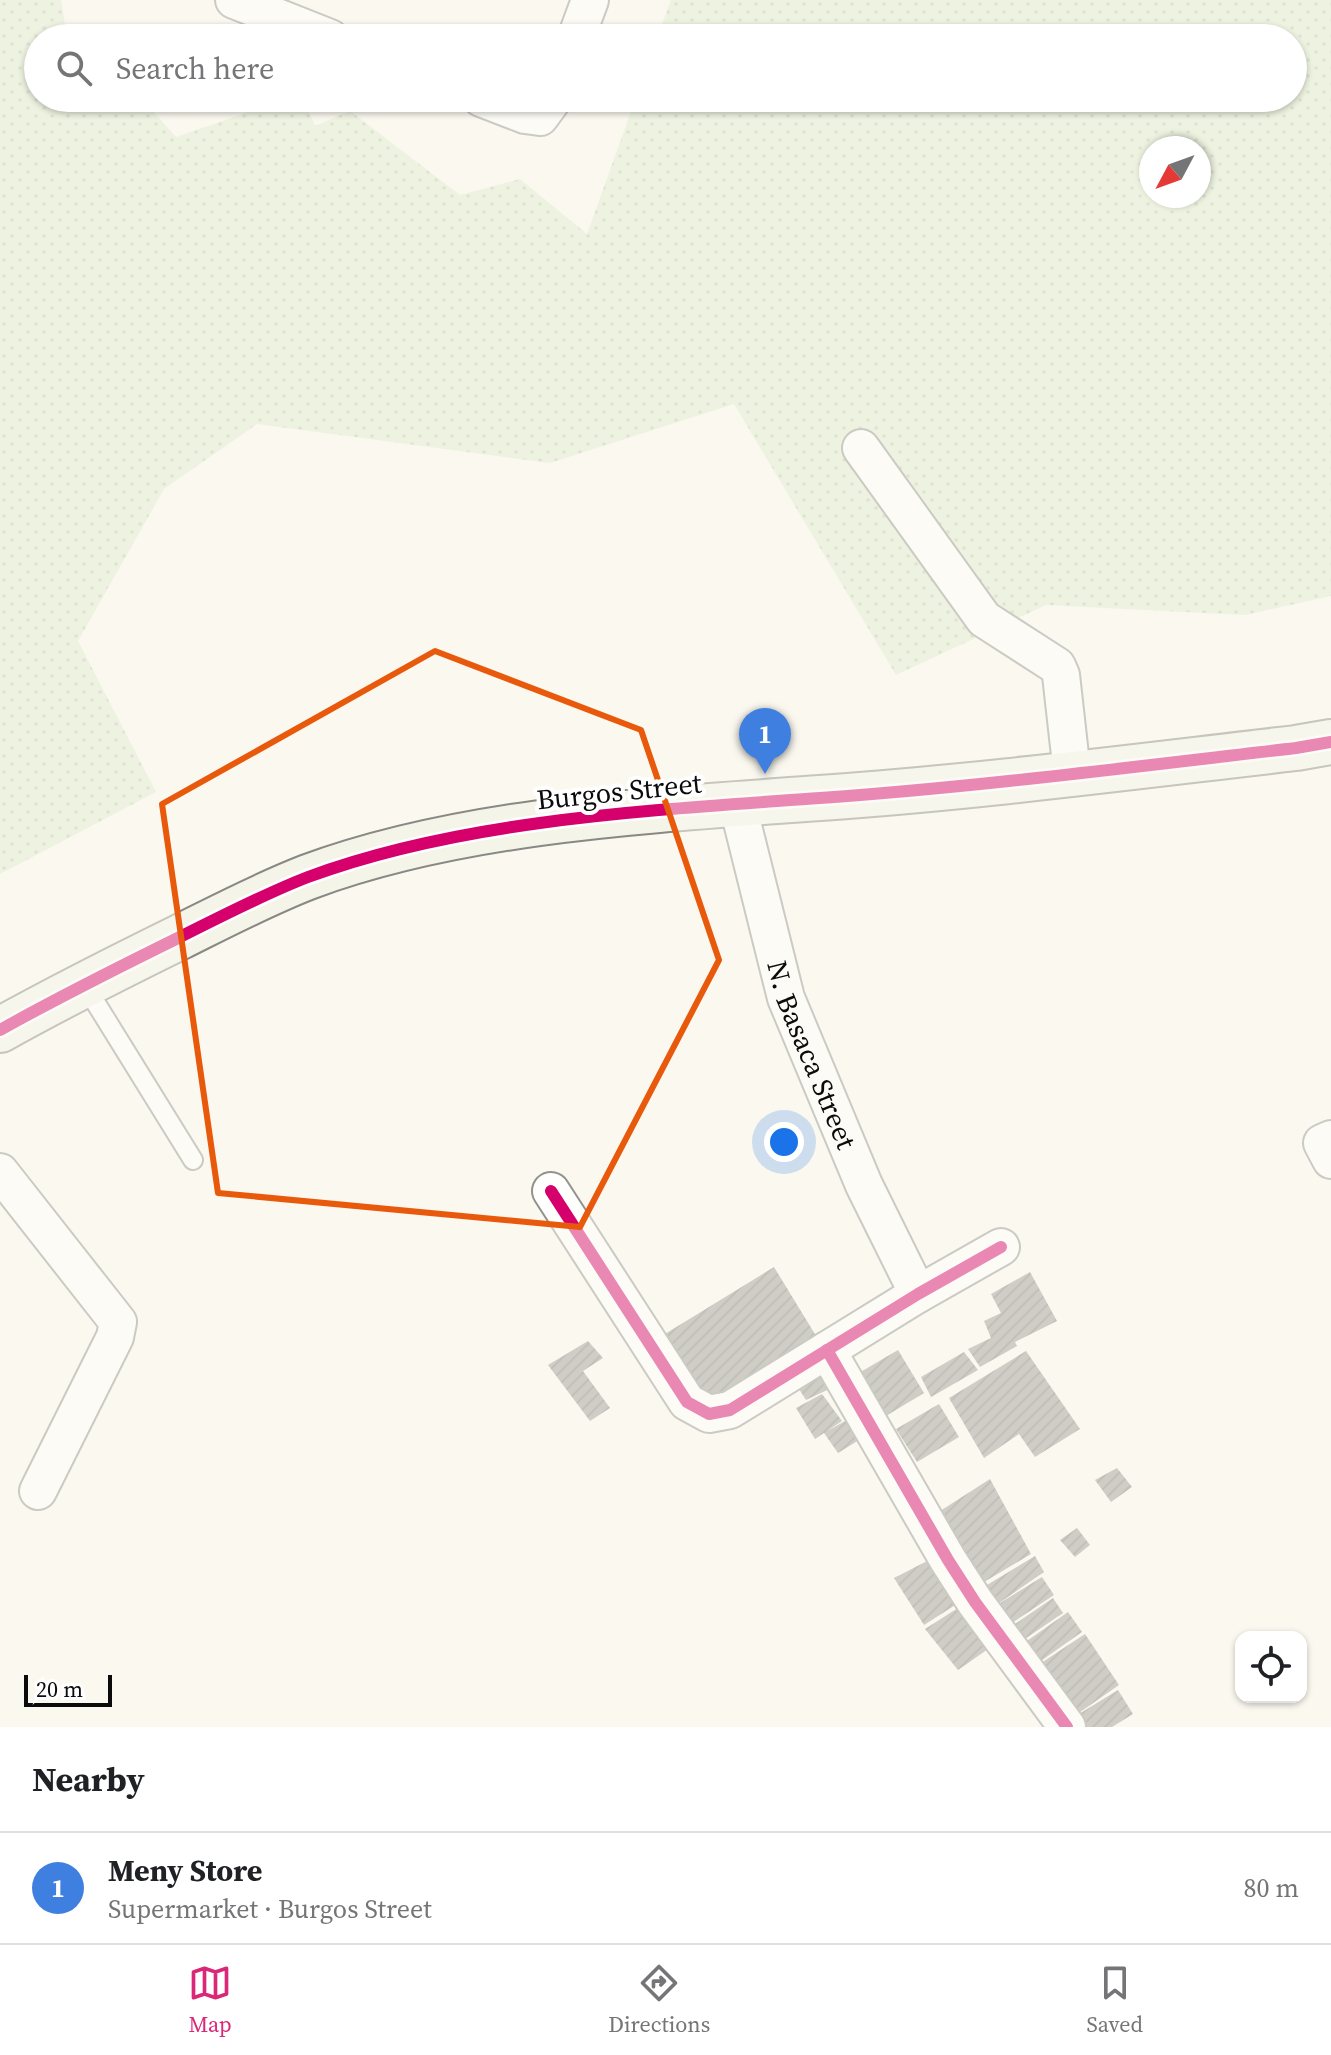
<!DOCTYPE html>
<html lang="en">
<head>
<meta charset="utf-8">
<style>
	body { margin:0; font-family:"Source Serif 4",serif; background:#f6f6f6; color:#202124 }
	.controls { position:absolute; right:24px; bottom:24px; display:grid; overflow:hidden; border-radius:16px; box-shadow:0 2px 6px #0004 }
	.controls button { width:72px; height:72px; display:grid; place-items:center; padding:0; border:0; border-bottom:2px solid #e0e0e0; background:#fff; color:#202124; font:40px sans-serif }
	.compass { position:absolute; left:1139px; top:136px; width:72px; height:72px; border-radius:50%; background:#fff; box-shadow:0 2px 6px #0004; rotate:229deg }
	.scale { position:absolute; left:24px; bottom:20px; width:88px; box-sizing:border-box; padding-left:8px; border:4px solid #0b0b0b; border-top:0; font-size:22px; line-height:28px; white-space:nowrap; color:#0b0b0b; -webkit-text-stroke:6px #fff; paint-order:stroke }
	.you { position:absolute; left:784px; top:1142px; width:28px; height:28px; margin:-20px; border:6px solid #fff; border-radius:50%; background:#1a73e8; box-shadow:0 0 0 12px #1a73e833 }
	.badge { display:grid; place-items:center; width:52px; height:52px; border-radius:50%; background:#db2777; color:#fff; font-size:26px; font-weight:700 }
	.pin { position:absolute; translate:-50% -66px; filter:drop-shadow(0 2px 4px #0008) }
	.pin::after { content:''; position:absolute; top:42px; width:28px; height:24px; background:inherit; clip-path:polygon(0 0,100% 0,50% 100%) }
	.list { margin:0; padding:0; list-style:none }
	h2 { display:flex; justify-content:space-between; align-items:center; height:104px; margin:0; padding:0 32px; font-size:34px }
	h2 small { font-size:26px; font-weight:400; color:#757577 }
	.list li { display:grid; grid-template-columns:52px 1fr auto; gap:24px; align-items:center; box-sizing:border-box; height:112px; padding:0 32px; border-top:2px solid #e0e0e0 }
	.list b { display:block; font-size:30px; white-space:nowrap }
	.list p { margin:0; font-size:26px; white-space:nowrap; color:#757577 }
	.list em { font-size:26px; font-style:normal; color:#757577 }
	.icon { flex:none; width:44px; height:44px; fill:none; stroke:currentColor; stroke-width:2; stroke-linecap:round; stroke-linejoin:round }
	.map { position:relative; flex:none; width:1331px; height:1727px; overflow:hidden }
	.search { position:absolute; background:#fff; box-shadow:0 2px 6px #0004; left:24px; right:24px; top:24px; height:88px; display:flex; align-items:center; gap:20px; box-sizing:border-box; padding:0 28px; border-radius:44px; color:#757577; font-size:30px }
	.sheet { height:216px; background:#fff }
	nav { display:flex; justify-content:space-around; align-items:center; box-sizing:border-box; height:112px; border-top:2px solid #e0e0e0; background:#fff; font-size:22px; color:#757577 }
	nav a { display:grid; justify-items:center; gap:4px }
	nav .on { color:#db2777 }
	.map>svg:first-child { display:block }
	.grass { fill:url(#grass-dots); fill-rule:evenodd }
	.building { fill:url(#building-hatch) }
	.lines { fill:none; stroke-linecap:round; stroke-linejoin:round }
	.lane-casing { stroke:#93928e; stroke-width:22 }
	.street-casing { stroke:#93928e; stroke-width:40 }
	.secondary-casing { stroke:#898884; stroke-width:48 }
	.lane { stroke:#fefefd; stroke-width:18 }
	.street { stroke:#fefefd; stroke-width:36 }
	.secondary { stroke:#f4f4e8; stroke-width:44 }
	.cycleway-casing { stroke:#fff; stroke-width:17 }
	.cycleway { stroke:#d6006c; stroke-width:12 }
	.marked { fill:none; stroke:#e8590c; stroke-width:6; stroke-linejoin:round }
	.labels { text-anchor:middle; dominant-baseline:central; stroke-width:8; stroke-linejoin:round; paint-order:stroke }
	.street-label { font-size:28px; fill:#0b0b0b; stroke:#fff }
</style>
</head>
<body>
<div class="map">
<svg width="1331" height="1727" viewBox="0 0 1331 1727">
	<defs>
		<pattern id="grass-dots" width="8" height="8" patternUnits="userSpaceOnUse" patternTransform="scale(2)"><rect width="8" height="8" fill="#e0eed0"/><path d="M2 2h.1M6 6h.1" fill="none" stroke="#bfcbb1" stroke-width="1.8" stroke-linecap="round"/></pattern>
		<pattern id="building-hatch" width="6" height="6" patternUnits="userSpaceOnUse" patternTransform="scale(2)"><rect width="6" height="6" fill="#9c9a95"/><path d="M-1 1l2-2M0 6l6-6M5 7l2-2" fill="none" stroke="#7d7c78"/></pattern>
	</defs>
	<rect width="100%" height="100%" fill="#faf8ef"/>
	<!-- grass -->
	<path class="grass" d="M 0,0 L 61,0 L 67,38 L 38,38 L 38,98 L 141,98 L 176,137 L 289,98 L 303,98 L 315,126 L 350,111 L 460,195 L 520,179 L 587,234 L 636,98 L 1293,98 L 1293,38 L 657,38 L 671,0 L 1331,0 L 1331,596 L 1245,615 L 1046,605 L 896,675 L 734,404 L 550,463 L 257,424 L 164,489 L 78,641 L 156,792 L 0,874 ZM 1151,148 L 1199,148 L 1199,196 L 1151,196 Z"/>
	<!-- building -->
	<g class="building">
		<path d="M 774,1267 L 821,1344 L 709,1414 L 660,1337 Z"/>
		<path d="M 1030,1272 L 1057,1321 L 1015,1342 L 1017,1346 L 980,1367 L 968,1349 L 991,1338 L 984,1321 L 1001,1313 L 991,1294 Z"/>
		<path d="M 588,1341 L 603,1358 L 583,1371 L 610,1408 L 590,1421 L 548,1365 Z"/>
		<path d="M 898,1350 L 924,1393 L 876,1422 L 852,1377 Z"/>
		<path d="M 1026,1351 L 1080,1429 L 1035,1457 L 1019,1434 L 984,1458 L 949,1398 Z"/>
		<path d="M 964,1352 L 978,1370 L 931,1397 L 921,1377 Z"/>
		<path d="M 823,1359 L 840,1384 L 806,1400 L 792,1378 Z"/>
		<path d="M 822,1394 L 842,1421 L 827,1431 L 856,1415 L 867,1435 L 838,1453 L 824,1433 L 815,1439 L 796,1408 Z"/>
		<path d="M 939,1404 L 959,1437 L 917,1462 L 896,1429 Z"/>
		<path d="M 1117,1468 L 1132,1487 L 1111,1502 L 1095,1480 Z"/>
		<path d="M 990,1479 L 1031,1554 L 984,1582 L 937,1513 Z"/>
		<path d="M 1077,1528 L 1090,1545 L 1075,1557 L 1060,1540 Z"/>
		<path d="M 1035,1556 L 1044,1572 L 999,1603 L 987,1585 Z"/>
		<path d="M 933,1558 L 960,1602 L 924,1625 L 894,1578 Z"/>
		<path d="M 1042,1577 L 1054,1595 L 1012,1623 L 1000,1603 Z"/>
		<path d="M 1053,1598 L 1063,1613 L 1022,1641 L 1012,1626 Z"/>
		<path d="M 961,1606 L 991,1647 L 958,1670 L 925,1629 Z"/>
		<path d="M 1068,1612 L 1082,1632 L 1038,1663 L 1024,1643 Z"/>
		<path d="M 1085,1634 L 1119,1685 L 1073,1717 L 1038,1665 Z"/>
		<path d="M 1118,1690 L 1133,1714 L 1112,1727 L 1080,1727 L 1074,1717 Z"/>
	</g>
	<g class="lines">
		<!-- lane casing -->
		<g class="lane-casing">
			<path id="lane" d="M 84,984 L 193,1160"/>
		</g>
		<!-- street casing -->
		<g class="street-casing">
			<g id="street">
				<path d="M 234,0 L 330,38"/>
				<path d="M 576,38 L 590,0"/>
				<path d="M 481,98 L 525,115 L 540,117 L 554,98"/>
				<path d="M 861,448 L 984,619 L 1057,666 L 1061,675 L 1072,773"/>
				<path id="s1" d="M 737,802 L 786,998 L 864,1185 L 918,1294"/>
				<path d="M 1331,1139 L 1322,1143 L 1331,1160"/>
				<path d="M 0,1172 L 118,1322 L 115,1337 L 38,1491"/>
				<path d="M 551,1191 L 687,1402 L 709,1414 L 730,1410 L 918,1294 L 1001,1247"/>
				<path d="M 827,1350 L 948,1560 L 975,1602 L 1067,1727"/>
			</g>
		</g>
		<!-- secondary casing -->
		<g class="secondary-casing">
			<path id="secondary" d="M 0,1030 C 59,997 119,967 180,937 C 222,916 264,894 308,877 C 464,819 655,810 820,798 C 978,787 1139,766 1296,748 L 1331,742"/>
		</g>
		<!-- lane -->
		<use href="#lane" class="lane"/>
		<!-- street -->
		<use href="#street" class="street"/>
		<!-- secondary -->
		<use href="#secondary" class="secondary"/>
		<!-- cycleway casing -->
		<g class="cycleway-casing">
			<g id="cycleway">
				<path d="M 0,1030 C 59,997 119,967 180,937 C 222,916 264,894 308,877 C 464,819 655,810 820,798 C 978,787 1139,766 1296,748 L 1331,742"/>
				<path d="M 551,1191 L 687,1402 L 709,1414 L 730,1410 L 918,1294 L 1001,1247"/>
				<path d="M 827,1350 L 948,1560 L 975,1602 L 1067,1727"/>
			</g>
		</g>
		<!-- cycleway -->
		<use href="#cycleway" class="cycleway"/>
	</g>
	<!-- marked area -->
	<path d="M0 0H1331V1727H0ZM 435,651 L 641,730 L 719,960 L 580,1227 L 218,1193 L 162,804 Z" fill="#faf8ef" fill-opacity=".55" fill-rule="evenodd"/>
	<path class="marked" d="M 435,651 L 641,730 L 719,960 L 580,1227 L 218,1193 L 162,804 Z"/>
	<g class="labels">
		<!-- street labels -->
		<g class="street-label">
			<text transform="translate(619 791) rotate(-6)">Burgos Street</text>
			<text stroke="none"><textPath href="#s1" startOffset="264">N. Basaca Street</textPath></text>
		</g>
	</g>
</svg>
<div class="controls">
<button><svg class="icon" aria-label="locate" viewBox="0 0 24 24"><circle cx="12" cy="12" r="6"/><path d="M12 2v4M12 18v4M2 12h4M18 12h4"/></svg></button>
</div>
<svg class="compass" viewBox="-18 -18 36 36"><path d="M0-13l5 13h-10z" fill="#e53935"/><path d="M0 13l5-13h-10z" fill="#757577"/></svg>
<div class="scale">20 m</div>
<div class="you"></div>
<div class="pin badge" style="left:765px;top:774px;background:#3f7fe0">1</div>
<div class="search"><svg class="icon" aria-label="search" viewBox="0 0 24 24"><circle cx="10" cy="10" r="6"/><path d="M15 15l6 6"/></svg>Search here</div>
</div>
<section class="sheet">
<h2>Nearby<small></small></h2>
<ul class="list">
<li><span class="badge" style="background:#3f7fe0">1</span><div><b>Meny Store</b><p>Supermarket · Burgos Street</p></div><em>80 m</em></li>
</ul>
</section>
<nav>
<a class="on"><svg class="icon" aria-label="map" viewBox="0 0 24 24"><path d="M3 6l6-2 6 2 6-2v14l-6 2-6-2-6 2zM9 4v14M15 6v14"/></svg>Map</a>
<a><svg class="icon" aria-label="directions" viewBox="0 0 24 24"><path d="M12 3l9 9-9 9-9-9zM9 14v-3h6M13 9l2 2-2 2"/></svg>Directions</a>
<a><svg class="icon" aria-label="saved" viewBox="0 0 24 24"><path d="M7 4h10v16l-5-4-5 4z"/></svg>Saved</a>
</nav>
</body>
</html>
